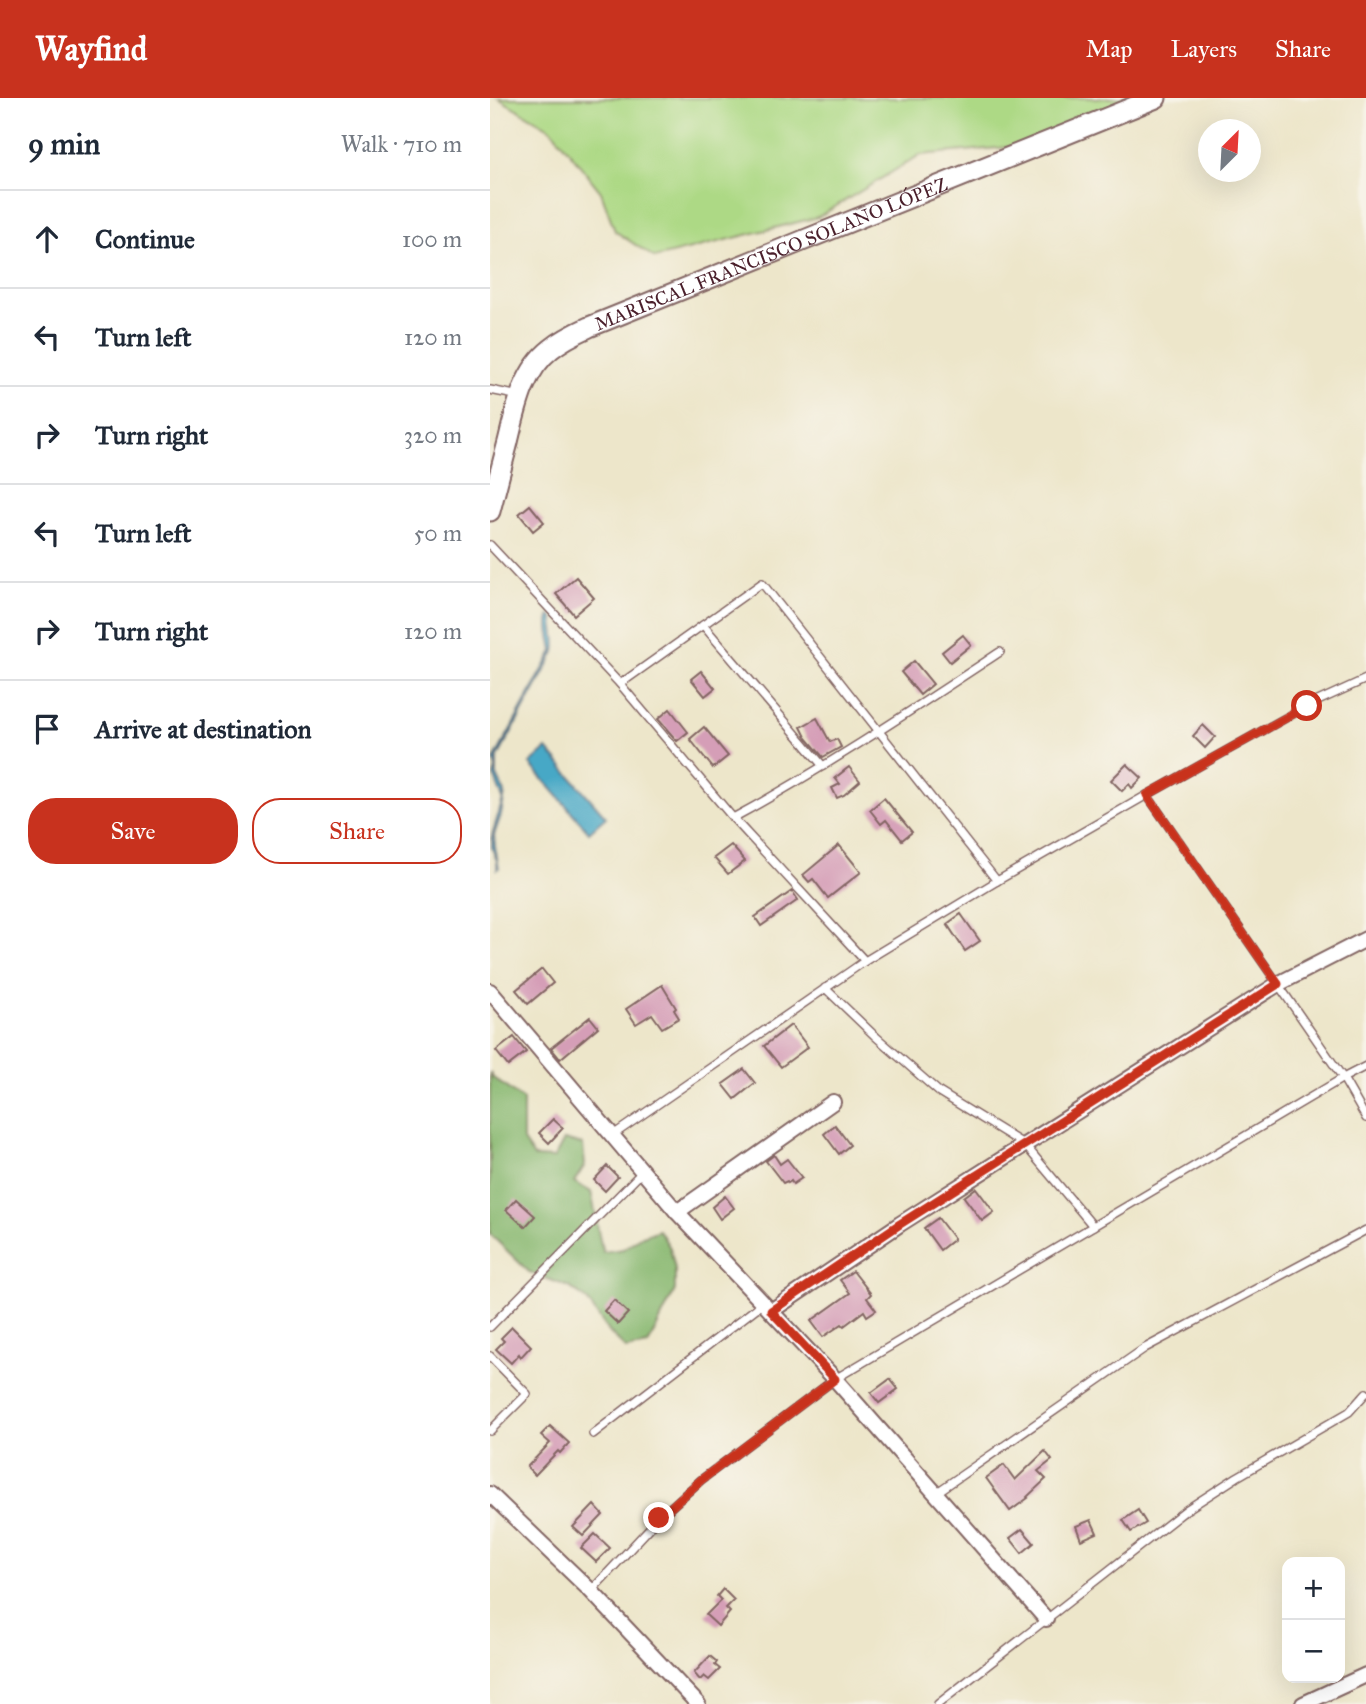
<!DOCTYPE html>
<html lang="en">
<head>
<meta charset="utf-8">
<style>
	body { margin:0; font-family:"IM FELL Great Primer",serif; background:#f2f2f3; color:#1f2937 }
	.controls { position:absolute; right:21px; bottom:21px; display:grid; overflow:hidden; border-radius:14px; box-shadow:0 7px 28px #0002 }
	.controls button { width:63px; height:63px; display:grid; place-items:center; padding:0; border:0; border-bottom:2px solid #e0e1e3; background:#fff; color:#1f2937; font:35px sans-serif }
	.compass { position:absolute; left:708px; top:21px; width:63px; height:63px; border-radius:50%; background:#fff; box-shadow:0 7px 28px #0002; rotate:24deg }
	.stop { position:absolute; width:21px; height:21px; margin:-16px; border:5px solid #c8321e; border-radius:50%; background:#fff }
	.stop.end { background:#c8321e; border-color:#fff; box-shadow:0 2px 7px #0008 }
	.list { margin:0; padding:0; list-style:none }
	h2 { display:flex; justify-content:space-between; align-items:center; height:91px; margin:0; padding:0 28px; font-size:30px }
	h2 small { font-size:23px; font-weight:400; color:#747a83 }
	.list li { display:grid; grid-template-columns:46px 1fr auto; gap:21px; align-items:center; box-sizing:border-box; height:98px; padding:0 28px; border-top:2px solid #e0e1e3 }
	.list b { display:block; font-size:26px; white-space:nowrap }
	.list em { font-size:23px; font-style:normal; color:#747a83 }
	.actions { display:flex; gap:14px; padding:21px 28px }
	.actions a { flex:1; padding:16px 0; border:2px solid #c8321e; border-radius:28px; text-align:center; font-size:24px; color:#c8321e }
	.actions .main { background:#c8321e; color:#fff }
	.icon { flex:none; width:38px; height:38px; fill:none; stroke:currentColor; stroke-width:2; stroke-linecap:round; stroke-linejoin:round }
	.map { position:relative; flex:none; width:876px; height:1606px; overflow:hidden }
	header { display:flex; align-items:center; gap:42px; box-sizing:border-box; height:98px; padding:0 35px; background:#c8321e; color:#fff }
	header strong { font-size:33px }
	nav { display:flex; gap:38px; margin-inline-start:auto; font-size:24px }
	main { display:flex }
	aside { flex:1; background:#fff }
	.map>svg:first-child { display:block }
	.green { fill:#add985; stroke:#7c7c58; stroke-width:2 }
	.forest { fill:#8ab972; stroke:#6a6c4e; stroke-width:2 }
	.water { fill:#47a8c6; stroke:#486478; stroke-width:2 }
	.building { fill:#d59eb7 }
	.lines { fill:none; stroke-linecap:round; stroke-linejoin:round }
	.service-casing { stroke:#836563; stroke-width:10 }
	.minor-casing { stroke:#836563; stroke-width:18 }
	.secondary-casing { stroke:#836563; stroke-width:23 }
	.service { stroke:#fff; stroke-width:7 }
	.minor { stroke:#fff; stroke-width:14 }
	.secondary { stroke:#fff; stroke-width:19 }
	.route { stroke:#c8321e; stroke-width:9 }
	.labels { text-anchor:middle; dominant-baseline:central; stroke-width:5; stroke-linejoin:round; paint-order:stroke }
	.street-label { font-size:19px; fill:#4a1f2b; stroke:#f7f3e8 }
</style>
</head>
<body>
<header>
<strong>Wayfind</strong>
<nav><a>Map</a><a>Layers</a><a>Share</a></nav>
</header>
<main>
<aside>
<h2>9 min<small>Walk · 710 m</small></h2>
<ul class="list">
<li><svg class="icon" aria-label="ahead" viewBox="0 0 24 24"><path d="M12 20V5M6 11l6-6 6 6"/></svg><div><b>Continue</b></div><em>100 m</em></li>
<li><svg class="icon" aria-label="left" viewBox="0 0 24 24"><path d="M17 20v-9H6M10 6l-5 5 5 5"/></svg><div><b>Turn left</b></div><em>120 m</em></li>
<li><svg class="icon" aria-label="right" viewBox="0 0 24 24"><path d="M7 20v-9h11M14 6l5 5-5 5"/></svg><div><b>Turn right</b></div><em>320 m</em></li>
<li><svg class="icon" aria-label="left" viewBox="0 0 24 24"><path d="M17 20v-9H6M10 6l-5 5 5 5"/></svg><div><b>Turn left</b></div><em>50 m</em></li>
<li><svg class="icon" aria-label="right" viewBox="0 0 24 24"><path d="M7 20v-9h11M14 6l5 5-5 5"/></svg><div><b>Turn right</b></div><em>120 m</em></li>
<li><svg class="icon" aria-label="arrive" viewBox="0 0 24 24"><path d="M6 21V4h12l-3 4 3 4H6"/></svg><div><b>Arrive at destination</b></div></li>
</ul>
<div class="actions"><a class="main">Save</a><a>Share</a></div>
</aside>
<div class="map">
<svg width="876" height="1606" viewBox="0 0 876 1606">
	<rect width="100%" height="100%" fill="#f7f3e8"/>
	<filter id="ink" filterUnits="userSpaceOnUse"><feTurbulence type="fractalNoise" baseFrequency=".0143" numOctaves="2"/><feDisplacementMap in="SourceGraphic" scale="14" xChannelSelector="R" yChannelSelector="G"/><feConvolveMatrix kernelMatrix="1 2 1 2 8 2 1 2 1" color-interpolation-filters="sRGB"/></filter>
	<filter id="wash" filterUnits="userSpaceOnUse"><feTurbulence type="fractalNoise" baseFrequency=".00686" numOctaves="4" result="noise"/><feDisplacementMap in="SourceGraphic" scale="28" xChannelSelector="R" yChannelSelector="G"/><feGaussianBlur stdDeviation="1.57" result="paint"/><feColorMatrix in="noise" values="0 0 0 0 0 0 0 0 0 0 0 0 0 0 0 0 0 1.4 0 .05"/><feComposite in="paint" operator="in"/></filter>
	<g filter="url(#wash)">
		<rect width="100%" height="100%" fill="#ede6ca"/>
		<!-- green -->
		<path class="green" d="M 8,0 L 662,0 L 542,47 L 430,57 L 328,119 L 165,160 L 125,133 L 111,94 L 61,31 Z"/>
		<!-- forest -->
		<path class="forest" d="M 0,974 L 2,979 L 33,1002 L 33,1043 L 44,1059 L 64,1060 L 74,1042 L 93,1047 L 95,1067 L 84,1084 L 101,1094 C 106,1114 107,1134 113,1154 L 133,1151 L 150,1139 L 169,1132 L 180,1150 L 185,1171 L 185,1192 L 158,1247 L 136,1251 L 120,1235 L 96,1201 L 79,1189 L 39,1174 L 0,1136 Z"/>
		<!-- water -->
		<g class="water">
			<path d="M 60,517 L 63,520 C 63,532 68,542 65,554 L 7,661 L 7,678 L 15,695 L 11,717 L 4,737 L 5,749 L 9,770 L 7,771 L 7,763 L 2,750 L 2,737 L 13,701 L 4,678 L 6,671 L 4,662 L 63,553 C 61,539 57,531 60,517 Z"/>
			<path d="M 57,651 L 116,719 L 99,734 L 40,666 Z"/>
		</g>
		<g id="blocks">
			<!-- building -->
			<g class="building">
				<path d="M 40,407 L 54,424 L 43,433 L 29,416 Z"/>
				<path d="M 86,479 L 104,500 L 84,517 L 66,496 Z"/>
				<path d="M 473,537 L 481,547 L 460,564 L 452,554 Z"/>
				<path d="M 424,563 L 443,586 L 430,597 L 411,574 Z"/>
				<path d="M 211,573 L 225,590 L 215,598 L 201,581 Z"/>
				<path d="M 180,611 L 198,634 L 187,643 L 168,621 Z"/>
				<path d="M 327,620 L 340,644 L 347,641 L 351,649 L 333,659 L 316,639 L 311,629 Z"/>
				<path d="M 713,627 L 725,639 L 715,650 L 703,638 Z"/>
				<path d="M 214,629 L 238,658 L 223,670 L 200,641 Z"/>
				<path d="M 637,666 L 652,680 L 642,690 L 639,686 L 632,693 L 621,682 Z"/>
				<path d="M 359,669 L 370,683 L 354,697 L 347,700 L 342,690 L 350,686 L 345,680 Z"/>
				<path d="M 394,700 L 422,734 L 412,742 L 396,722 L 391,726 L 380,712 Z"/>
				<path d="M 241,747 L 255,763 L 238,776 L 224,760 Z"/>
				<path d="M 349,747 L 371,774 L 338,800 L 323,781 L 319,784 L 313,777 Z"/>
				<path d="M 302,793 L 308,802 L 271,828 L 265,819 Z"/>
				<path d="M 471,816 L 490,843 L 475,853 L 457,826 Z"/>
				<path d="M 52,871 L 63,885 L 38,906 L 26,892 Z"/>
				<path d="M 172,887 L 186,910 L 184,912 L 189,920 L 172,930 L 162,916 L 146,926 L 136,911 Z"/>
				<path d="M 100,919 L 108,929 L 70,961 L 61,950 Z"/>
				<path d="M 301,927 L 318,949 L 291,969 L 274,948 Z"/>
				<path d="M 24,939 L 36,954 L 18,968 L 6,953 Z"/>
				<path d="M 254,971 L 265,985 L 245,1001 L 233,986 Z"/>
				<path d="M 63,1021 L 73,1030 L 59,1045 L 49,1035 Z"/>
				<path d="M 345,1027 L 360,1047 L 349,1056 L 334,1036 Z"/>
				<path d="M 284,1057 L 290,1066 L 297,1061 L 312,1080 L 303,1086 L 301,1083 L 298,1085 L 297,1083 L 293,1085 L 276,1063 Z"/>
				<path d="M 117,1068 L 128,1079 L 115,1093 L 104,1082 Z"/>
				<path d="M 486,1090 L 504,1114 L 492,1123 L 474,1099 Z"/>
				<path d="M 235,1098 L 244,1110 L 230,1121 L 222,1109 Z"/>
				<path d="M 26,1101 L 45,1118 L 35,1129 L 16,1112 Z"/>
				<path d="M 448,1120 L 464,1141 L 450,1152 L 434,1130 Z"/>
				<path d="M 363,1173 L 381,1196 L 377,1200 L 386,1212 L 377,1218 L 374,1213 L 354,1228 L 352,1226 L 333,1239 L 321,1223 L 360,1195 L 350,1182 Z"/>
				<path d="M 124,1202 L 138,1215 L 128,1226 L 114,1213 Z"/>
				<path d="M 22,1229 L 41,1248 L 31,1259 L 29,1256 L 21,1265 L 6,1251 L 14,1243 L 11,1240 Z"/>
				<path d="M 400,1281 L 408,1291 L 389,1305 L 381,1295 Z"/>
				<path d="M 60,1328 L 79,1345 L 70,1355 L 68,1353 L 45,1377 L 37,1369 L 60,1345 L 51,1337 Z"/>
				<path d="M 555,1353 L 562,1362 L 548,1373 L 556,1381 L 537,1399 L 538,1400 L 520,1413 L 496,1380 L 514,1367 L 525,1382 Z"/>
				<path d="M 104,1407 L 113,1417 L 93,1438 L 83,1429 Z"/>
				<path d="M 648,1412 L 656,1425 L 641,1434 L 633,1422 Z"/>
				<path d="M 601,1422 L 607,1435 L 591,1442 L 586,1428 Z"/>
				<path d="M 532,1431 L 544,1445 L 532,1455 L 520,1440 Z"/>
				<path d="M 105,1436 L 120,1450 L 106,1464 L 91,1450 Z"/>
				<path d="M 233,1491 L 244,1502 L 236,1510 L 240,1514 L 228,1528 L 216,1517 L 231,1502 L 227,1498 Z"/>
				<path d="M 220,1558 L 227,1564 L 225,1567 L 230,1571 L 219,1582 L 214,1578 L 210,1582 L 204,1575 Z"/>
			</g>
		</g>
	</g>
	<g filter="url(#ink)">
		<use href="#blocks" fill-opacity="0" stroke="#836563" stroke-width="2"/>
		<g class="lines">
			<!-- service casing -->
			<g class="service-casing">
				<g id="service">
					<path d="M 0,292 L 30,298"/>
					<path d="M 0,447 L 130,586 L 243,720 L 375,863"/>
					<path d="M 213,527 L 333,668"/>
					<path d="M 130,586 L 272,485 L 507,783"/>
					<path d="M 657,697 L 853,980 L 876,1020"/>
					<path d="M 243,720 C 335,670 422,612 510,554"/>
					<path d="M 335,890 L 384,937 L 449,994 L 535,1047 L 603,1128"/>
					<path d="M 123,1037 L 375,863 L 507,783 L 657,697 L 817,608 L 876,581"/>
					<path d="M 0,1229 L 153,1073"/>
					<path d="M 0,1258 L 37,1296 L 0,1333"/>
					<path d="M 103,1336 L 273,1205"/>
					<path d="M 446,1395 L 655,1250 L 876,1132"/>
					<path d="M 101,1493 L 169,1420 L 211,1382 L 345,1281 L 853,980 L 876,968"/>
					<path d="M 448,1606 L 696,1412 L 747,1379 L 859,1314 L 876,1295"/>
				</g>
			</g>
			<!-- minor casing -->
			<g class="minor-casing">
				<g id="minor">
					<path d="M 0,893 L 187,1114 L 345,1281 L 556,1521"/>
					<path d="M 187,1114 L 343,1004"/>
					<path d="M 281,1213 L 410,1126 L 788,886 L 876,841"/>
					<path d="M 0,1396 L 101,1493 L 208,1606"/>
					<path d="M 813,1606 L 876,1577"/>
				</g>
			</g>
			<!-- secondary casing -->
			<g class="secondary-casing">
				<g id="secondary">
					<path id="s1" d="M 0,413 C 6,390 12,367 18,344 C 26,311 33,273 61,251 C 72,242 86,235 99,229 L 666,0"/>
				</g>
			</g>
			<!-- service -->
			<use href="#service" class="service"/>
			<!-- minor -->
			<use href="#minor" class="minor"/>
			<!-- secondary -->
			<use href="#secondary" class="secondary"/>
		</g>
	</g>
	<g class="lines" filter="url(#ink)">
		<!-- route -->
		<path class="route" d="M 169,1420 L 211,1382 L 345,1281 L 281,1213 L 410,1126 L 788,886 L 657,697 L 817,608"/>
	</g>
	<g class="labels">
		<!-- street labels -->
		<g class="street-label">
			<text stroke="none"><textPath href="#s1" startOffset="416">MARISCAL FRANCISCO SOLANO LÓPEZ</textPath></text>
		</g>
	</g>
</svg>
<div class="controls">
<button>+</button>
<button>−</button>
</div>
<svg class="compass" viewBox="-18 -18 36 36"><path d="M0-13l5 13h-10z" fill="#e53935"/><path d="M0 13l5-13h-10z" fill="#747a83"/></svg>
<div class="stop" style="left:817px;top:608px"></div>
<div class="stop end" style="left:169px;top:1420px"></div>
</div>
</main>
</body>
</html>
